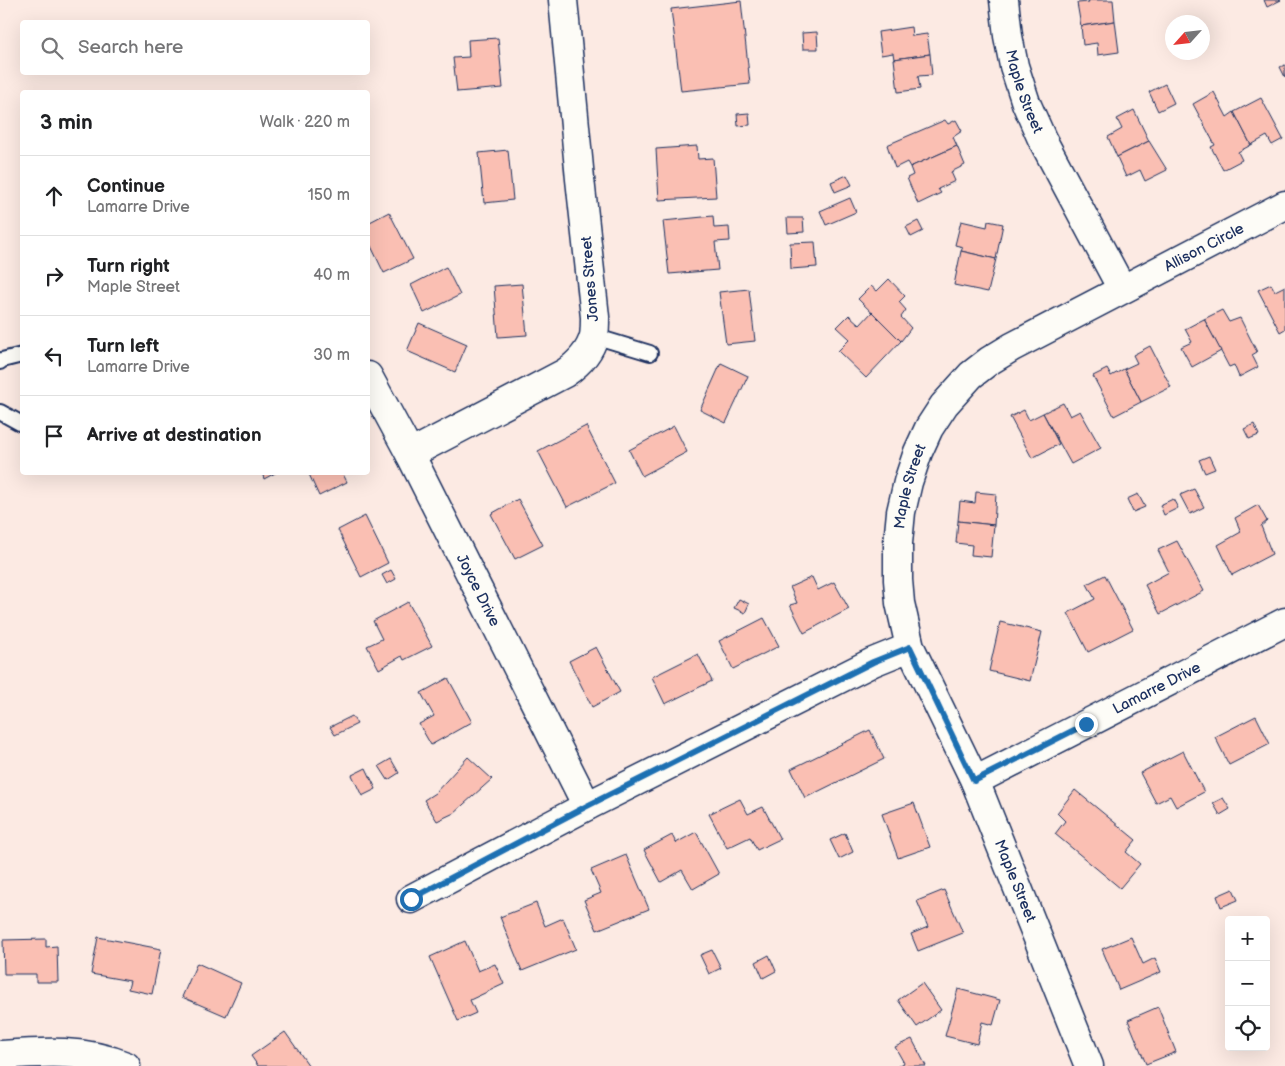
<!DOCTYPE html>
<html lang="en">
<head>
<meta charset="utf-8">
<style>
	body { margin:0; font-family:"Balsamiq Sans",sans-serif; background:#f2f2f2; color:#202124 }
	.controls { position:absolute; right:15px; bottom:15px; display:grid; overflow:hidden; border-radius:5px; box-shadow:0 5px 20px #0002 }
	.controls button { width:45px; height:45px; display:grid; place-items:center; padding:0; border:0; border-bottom:1px solid #e0e0e0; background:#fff; color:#202124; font:25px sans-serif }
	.compass { position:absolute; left:1165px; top:15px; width:45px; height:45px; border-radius:50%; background:#fff; box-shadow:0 5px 20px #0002; rotate:243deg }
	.stop { position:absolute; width:15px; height:15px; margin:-11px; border:4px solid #1f6fb2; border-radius:50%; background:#fff }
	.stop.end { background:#1f6fb2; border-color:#fff; box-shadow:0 1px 5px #0008 }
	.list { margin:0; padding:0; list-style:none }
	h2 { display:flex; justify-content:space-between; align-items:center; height:65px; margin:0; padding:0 20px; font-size:21px }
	h2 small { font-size:16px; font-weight:400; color:#757577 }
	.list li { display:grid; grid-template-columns:32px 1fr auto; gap:15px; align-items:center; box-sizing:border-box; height:80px; padding:0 20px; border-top:1px solid #e0e0e0 }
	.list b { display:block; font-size:19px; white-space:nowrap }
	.list p { margin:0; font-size:16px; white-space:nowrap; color:#757577 }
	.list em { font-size:16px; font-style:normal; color:#757577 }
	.icon { flex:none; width:28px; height:28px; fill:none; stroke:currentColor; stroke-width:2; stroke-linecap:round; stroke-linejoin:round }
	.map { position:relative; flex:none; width:1285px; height:1066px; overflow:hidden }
	.search { position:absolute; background:#fff; box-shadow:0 5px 20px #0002; left:20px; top:20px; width:350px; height:55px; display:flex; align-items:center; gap:12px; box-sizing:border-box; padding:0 18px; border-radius:5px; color:#757577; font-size:19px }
	.panel { position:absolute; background:#fff; box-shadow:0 5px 20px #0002; left:20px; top:90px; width:350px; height:385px; border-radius:5px }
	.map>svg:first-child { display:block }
	.building { fill:#fabfb3; stroke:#1b2f5e }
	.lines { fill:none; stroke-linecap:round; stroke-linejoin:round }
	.lane-casing { stroke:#1b2f5e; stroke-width:18 }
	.street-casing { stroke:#1b2f5e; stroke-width:31 }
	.lane { stroke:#fdfcf7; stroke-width:14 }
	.street { stroke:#fdfcf7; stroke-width:28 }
	.route { stroke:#1f6fb2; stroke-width:6 }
	.labels { text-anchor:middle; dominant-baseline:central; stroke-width:4; stroke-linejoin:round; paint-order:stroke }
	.street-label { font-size:15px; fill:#1b2f5e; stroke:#fdfcf7 }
</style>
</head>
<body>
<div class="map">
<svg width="1285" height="1066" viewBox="0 0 1285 1066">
	<rect width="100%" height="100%" fill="#fceae3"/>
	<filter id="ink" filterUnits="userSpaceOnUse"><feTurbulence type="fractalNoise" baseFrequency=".02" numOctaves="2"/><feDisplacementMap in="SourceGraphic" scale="10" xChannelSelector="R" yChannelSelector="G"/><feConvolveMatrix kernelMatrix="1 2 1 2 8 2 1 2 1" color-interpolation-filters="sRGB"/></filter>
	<g filter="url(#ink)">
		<!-- building -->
		<g class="building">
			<path d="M 1088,0 L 1113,0 L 1115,21 L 1081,26 L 1077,3 L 1089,2 Z"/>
			<path d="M 1264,0 L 1281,0 L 1267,7 Z"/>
			<path d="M 741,1 L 750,84 L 681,91 L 671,9 Z"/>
			<path d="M 1115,21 L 1119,52 L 1098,55 L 1097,43 L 1083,45 L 1081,26 Z"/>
			<path d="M 911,27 L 912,36 L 927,34 L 930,54 L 894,59 L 893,53 L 881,55 L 878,32 Z"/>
			<path d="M 817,32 L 818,49 L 803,49 L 802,33 Z"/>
			<path d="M 498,38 L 503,88 L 457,92 L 453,58 L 469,57 L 468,40 Z"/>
			<path d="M 930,54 L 932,75 L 918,76 L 920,89 L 898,92 L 894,59 Z"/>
			<path d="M 1285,65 L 1285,77 L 1280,67 Z"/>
			<path d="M 1165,84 L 1174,103 L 1158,111 L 1149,92 Z"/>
			<path d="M 1214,92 L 1227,117 L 1234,112 L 1251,145 L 1238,152 L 1242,160 L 1223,170 L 1211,147 L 1215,145 L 1193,104 Z"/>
			<path d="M 1261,98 L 1283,139 L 1272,145 L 1267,136 L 1251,145 L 1234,112 Z"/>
			<path d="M 1134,110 L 1149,141 L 1117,157 L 1108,137 L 1122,129 L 1117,119 Z"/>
			<path d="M 749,113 L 750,125 L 738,126 L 737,114 Z"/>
			<path d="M 945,120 L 948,124 L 956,120 L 962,131 L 953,137 L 957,146 L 910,167 L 907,162 L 895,168 L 887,145 Z"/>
			<path d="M 1149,141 L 1167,170 L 1145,181 L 1140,170 L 1126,177 L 1117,157 Z"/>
			<path d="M 697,146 L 698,159 L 713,158 L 716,197 L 659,200 L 656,149 Z"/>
			<path d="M 957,146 L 965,165 L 951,172 L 955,181 L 938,189 L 941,193 L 918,204 L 907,178 L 913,175 L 910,167 Z"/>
			<path d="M 508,150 L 513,200 L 484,203 L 479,153 Z"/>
			<path d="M 847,175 L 852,185 L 835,192 L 831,182 Z"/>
			<path d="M 850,198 L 856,212 L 826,225 L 820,211 Z"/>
			<path d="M 389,212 L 413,259 L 384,273 L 368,240 L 368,223 Z"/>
			<path d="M 713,216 L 714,228 L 729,227 L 730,241 L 715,242 L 718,270 L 669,274 L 663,221 Z"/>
			<path d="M 787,218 L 803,218 L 804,232 L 788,233 Z"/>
			<path d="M 918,221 L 923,231 L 911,237 L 906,227 Z"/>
			<path d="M 961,221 L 987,227 L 988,221 L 1003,224 L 996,259 L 961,251 L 963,247 L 955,245 Z"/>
			<path d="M 815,242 L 817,267 L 791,269 L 790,243 Z"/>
			<path d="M 961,251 L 996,259 L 988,292 L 954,285 Z"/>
			<path d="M 446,267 L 460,295 L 424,313 L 411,285 Z"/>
			<path d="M 889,279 L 905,296 L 899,302 L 906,310 L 901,317 L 911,328 L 901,341 L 858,299 L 871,286 L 877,291 Z"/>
			<path d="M 522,284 L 527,335 L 498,337 L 494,286 Z"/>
			<path d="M 1271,284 L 1275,291 L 1285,286 L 1285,329 L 1280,332 L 1258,290 Z"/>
			<path d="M 749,289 L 755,341 L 726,344 L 719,292 Z"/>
			<path d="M 1222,310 L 1229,322 L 1240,318 L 1257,352 L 1252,355 L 1258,367 L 1239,377 L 1234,365 L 1229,367 L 1204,319 Z"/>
			<path d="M 872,312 L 901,341 L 866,378 L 838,351 L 850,339 L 837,327 L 849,315 L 860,325 Z"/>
			<path d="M 1204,319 L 1221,351 L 1192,367 L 1181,347 L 1192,342 L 1185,329 Z"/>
			<path d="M 419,323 L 467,344 L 455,372 L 407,351 Z"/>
			<path d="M 1150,346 L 1171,387 L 1141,402 L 1124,369 L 1137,363 L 1133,355 Z"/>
			<path d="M 721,363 L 748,376 L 726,423 L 700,410 Z"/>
			<path d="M 1107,369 L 1111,376 L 1124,369 L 1141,402 L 1114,416 L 1093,376 Z"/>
			<path d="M 1063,403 L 1070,416 L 1080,411 L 1101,448 L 1071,464 L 1043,413 Z"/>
			<path d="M 1024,410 L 1029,420 L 1043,413 L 1059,444 L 1032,458 L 1010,417 Z"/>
			<path d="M 1254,424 L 1259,435 L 1249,439 L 1244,429 Z"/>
			<path d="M 586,426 L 615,483 L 567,507 L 538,451 Z"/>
			<path d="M 674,426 L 687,452 L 642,476 L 629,450 Z"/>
			<path d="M 1209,456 L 1215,469 L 1205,473 L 1199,460 Z"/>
			<path d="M 262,472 L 277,472 L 264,479 Z"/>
			<path d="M 308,472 L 342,472 L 347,482 L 319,496 Z"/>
			<path d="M 1194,489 L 1204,507 L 1190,514 L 1180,495 Z"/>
			<path d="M 976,492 L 996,494 L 994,525 L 958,521 L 960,501 L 975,503 Z"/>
			<path d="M 1138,494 L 1145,507 L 1133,512 L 1127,499 Z"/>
			<path d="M 518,499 L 543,545 L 515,559 L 491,514 Z"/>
			<path d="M 1173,499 L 1178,508 L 1164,515 L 1160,505 Z"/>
			<path d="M 1258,505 L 1267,521 L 1261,526 L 1272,554 L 1232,575 L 1218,545 L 1241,532 L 1235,518 Z"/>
			<path d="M 365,516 L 388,563 L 361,577 L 338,530 Z"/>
			<path d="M 958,521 L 994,525 L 991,557 L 971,555 L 972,545 L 956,543 Z"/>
			<path d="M 1177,541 L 1204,591 L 1160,614 L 1145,585 L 1169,572 L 1158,550 Z"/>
			<path d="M 391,570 L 396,579 L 387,584 L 382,575 Z"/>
			<path d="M 1105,575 L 1133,629 L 1088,652 L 1068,613 L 1095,599 L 1087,584 Z"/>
			<path d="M 812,577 L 818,590 L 834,582 L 849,609 L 804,633 L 790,605 L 797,603 L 790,587 Z"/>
			<path d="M 739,599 L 749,604 L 745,613 L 734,608 Z"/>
			<path d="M 408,602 L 432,646 L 404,660 L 402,656 L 379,669 L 367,646 L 382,639 L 373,621 Z"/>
			<path d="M 764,618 L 779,646 L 733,669 L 719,641 Z"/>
			<path d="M 1000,622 L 1042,632 L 1030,681 L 989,671 Z"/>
			<path d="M 596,647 L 620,692 L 592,707 L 569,661 Z"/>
			<path d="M 698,654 L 712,681 L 665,704 L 652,677 Z"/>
			<path d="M 448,678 L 472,722 L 431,745 L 419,724 L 434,716 L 421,693 Z"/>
			<path d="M 352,716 L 357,724 L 335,735 L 330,727 Z"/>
			<path d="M 1256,716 L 1270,744 L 1229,765 L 1215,737 Z"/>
			<path d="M 870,730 L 884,759 L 805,798 L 791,769 Z"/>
			<path d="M 1183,751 L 1204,792 L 1176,807 L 1170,796 L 1156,803 L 1140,773 Z"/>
			<path d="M 468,757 L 492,779 L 454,813 L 437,821 L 424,800 L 435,793 Z"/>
			<path d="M 391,759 L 399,773 L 388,780 L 379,766 Z"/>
			<path d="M 366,768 L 376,789 L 362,796 L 352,775 Z"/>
			<path d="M 1075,790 L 1136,840 L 1126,852 L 1140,864 L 1120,888 L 1055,834 L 1065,821 L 1057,813 Z"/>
			<path d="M 1223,798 L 1230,809 L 1220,815 L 1213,803 Z"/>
			<path d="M 740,799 L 748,814 L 763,807 L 780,839 L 757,850 L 750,837 L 727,848 L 709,814 Z"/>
			<path d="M 914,803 L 930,847 L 898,858 L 882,814 Z"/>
			<path d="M 696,832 L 719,874 L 693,889 L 682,870 L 661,882 L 644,850 L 672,835 L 676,843 Z"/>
			<path d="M 845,833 L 853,852 L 839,859 L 830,840 Z"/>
			<path d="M 626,855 L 649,909 L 597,930 L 584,900 L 601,893 L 591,870 Z"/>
			<path d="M 1233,889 L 1238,900 L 1221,907 L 1217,896 Z"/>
			<path d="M 944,890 L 963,933 L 918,951 L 911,934 L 928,927 L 917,901 Z"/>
			<path d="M 536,903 L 545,926 L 563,918 L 576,949 L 522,971 L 500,917 Z"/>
			<path d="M 98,937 L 161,949 L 152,994 L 128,989 L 130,981 L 91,974 Z"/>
			<path d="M 1131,937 L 1143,964 L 1155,958 L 1161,972 L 1119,990 L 1102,949 Z"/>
			<path d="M 46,939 L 46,947 L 57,946 L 58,982 L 36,982 L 36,974 L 4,974 L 3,940 Z"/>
			<path d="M 465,941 L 478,971 L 495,964 L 504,984 L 470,1000 L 476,1013 L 458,1021 L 430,957 Z"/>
			<path d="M 712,950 L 721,968 L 709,974 L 700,955 Z"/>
			<path d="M 769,955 L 776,971 L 763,978 L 756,962 Z"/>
			<path d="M 197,963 L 241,983 L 226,1016 L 182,997 Z"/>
			<path d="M 922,983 L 941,1010 L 917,1027 L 898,1000 Z"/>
			<path d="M 958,989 L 1000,1000 L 993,1025 L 982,1022 L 977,1044 L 945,1036 Z"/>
			<path d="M 1158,1007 L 1176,1052 L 1146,1064 L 1128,1020 Z"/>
			<path d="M 285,1032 L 309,1066 L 258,1066 L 251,1056 Z"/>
			<path d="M 912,1039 L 926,1066 L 898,1066 L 904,1063 L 895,1047 Z"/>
		</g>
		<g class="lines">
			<!-- lane casing -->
			<g class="lane-casing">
				<g id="lane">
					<path d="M 594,336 L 650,353"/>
					<path d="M 0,362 L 2,360 L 22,355"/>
					<path d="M 0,412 L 22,424"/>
				</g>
			</g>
			<!-- street casing -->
			<g class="street-casing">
				<g id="street">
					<path id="s1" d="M 1004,0 L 1008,36 L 1014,66 L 1026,103 L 1042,139 L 1122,289"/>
					<path id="s2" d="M 368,376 L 410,454 L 587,806"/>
					<path d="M 410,454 L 565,373 C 578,364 590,352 594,336 C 595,330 595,323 595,317 L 580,179 L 563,0"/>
					<path id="s3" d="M 975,781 L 1285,622"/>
					<path d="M 411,899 L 587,806 L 873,662 L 910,647"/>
					<path d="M 0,1055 C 44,1052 84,1049 126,1066"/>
					<path id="s4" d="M 1089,1066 L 975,781 L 910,647 L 900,603 L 898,580 L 898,543 L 901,512 L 908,482 L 918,452 L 929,428 L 944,405 L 971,375 L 989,361 L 1012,347 L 1285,205"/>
				</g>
			</g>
			<!-- lane -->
			<use href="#lane" class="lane"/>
			<!-- street -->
			<use href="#street" class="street"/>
		</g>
	</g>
	<g class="lines" filter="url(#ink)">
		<!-- route -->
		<path class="route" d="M 411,899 L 587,806 L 873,662 L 910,647 L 974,781 L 1086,724"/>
	</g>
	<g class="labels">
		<!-- street labels -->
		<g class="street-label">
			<text stroke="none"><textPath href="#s1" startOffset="94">Maple Street</textPath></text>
			<text stroke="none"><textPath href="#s4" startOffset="1015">Allison Circle</textPath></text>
			<text transform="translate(590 279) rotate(-95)">Jones Street</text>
			<text stroke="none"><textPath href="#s4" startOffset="619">Maple Street</textPath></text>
			<text stroke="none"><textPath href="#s2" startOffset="241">Joyce Drive</textPath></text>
			<text stroke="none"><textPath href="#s3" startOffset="204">Lamarre Drive</textPath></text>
			<text transform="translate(1015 881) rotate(68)">Maple Street</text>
		</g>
	</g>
</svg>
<div class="controls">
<button>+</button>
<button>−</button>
<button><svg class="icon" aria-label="locate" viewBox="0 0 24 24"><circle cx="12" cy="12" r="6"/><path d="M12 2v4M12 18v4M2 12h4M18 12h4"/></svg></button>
</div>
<svg class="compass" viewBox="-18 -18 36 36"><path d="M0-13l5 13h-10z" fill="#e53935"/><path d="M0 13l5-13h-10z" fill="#757577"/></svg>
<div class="stop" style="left:411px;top:899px"></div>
<div class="stop end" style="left:1086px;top:724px"></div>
<div class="search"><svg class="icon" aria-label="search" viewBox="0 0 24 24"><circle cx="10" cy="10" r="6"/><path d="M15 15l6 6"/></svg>Search here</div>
<section class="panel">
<h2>3 min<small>Walk · 220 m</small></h2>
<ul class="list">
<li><svg class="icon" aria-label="ahead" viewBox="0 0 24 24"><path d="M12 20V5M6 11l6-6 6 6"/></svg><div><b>Continue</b><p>Lamarre Drive</p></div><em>150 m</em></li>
<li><svg class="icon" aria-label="right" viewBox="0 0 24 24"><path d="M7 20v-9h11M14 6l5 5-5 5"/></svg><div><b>Turn right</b><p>Maple Street</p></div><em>40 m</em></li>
<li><svg class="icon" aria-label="left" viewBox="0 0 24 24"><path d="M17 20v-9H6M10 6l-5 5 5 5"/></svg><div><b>Turn left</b><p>Lamarre Drive</p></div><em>30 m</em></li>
<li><svg class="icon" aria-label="arrive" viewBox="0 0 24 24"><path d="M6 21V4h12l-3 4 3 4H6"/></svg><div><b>Arrive at destination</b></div></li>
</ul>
</section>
</div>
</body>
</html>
